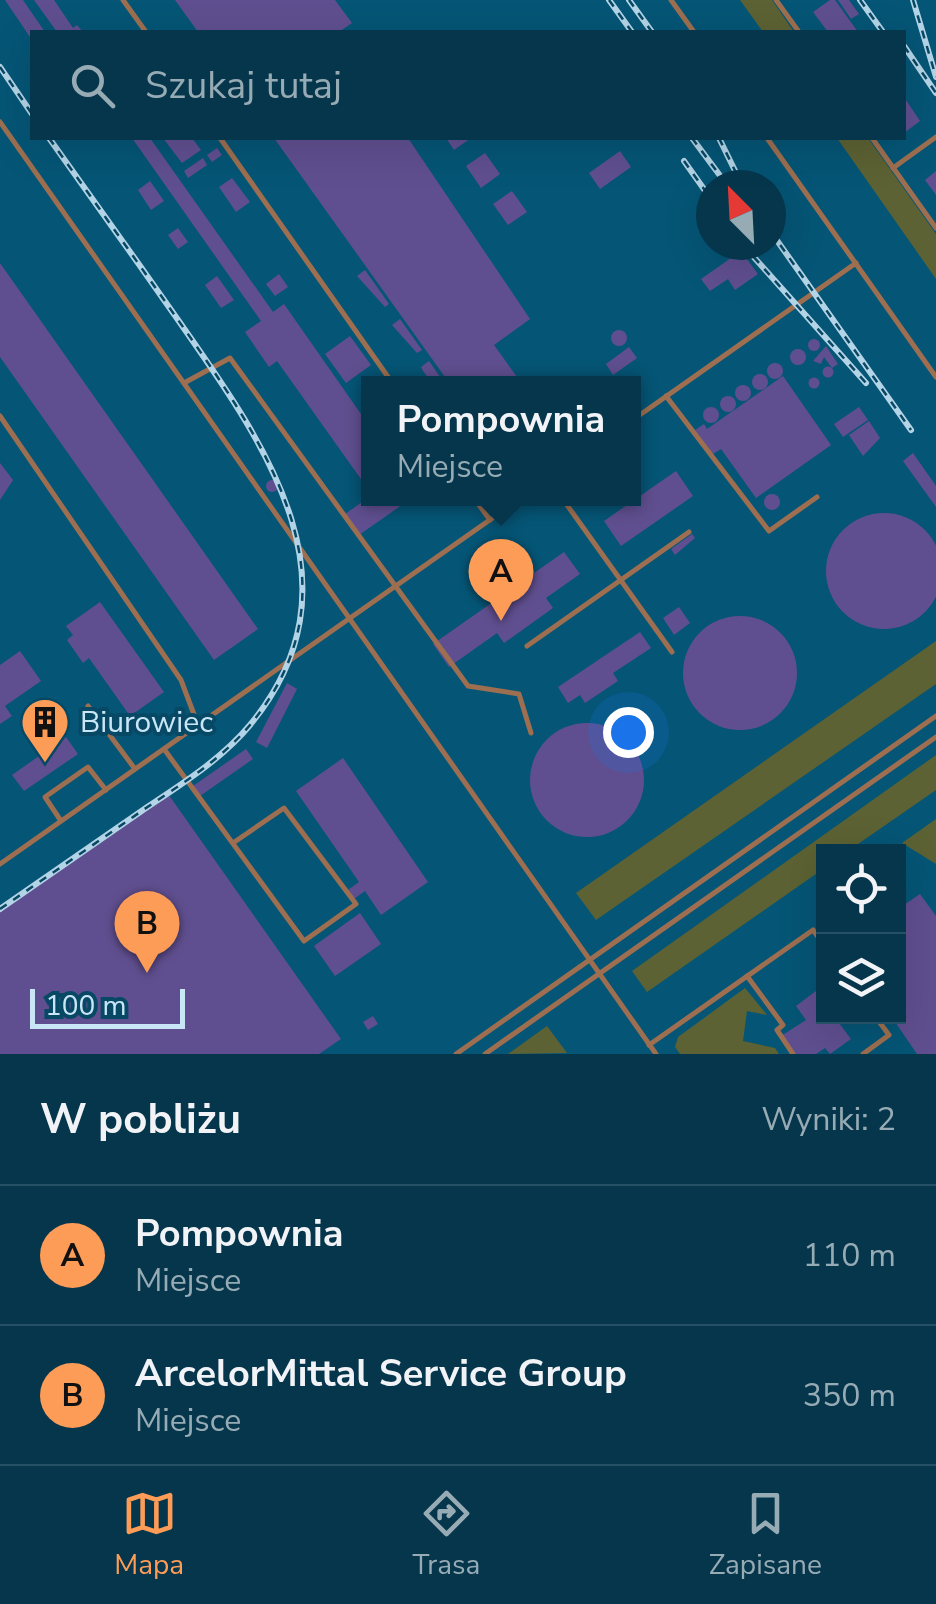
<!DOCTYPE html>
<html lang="pl">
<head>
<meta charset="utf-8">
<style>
	body { margin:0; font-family:"Nunito Sans",sans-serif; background:#0e3e53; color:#f1f3f6 }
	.controls { position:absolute; right:30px; bottom:30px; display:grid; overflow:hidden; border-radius:0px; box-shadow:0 10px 40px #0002 }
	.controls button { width:90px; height:90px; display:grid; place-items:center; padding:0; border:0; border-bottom:2px solid #265064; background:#05364c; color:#f1f3f6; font:50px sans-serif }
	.compass { position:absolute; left:696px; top:170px; width:90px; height:90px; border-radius:50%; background:#05364c; box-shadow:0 10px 40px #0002; rotate:336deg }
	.scale { position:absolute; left:30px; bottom:25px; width:155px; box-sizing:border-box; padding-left:10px; border:5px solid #c9e6f7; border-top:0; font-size:28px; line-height:35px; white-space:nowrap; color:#c9e6f7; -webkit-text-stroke:8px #074865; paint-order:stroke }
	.you { position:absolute; left:628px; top:732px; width:35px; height:35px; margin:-25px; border:8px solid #fff; border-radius:50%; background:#1a73e8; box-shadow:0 0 0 15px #1a73e833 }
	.badge { display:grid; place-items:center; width:65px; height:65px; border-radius:50%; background:#fd9c57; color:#111; font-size:32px; font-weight:700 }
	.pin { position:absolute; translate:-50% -82px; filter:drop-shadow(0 2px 5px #0008) }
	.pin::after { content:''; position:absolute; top:52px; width:35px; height:30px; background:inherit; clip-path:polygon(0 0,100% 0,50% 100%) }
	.popup { position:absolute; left:361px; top:376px; width:280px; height:130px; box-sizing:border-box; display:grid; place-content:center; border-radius:0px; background:#05364c; filter:drop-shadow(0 2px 8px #0005); font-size:32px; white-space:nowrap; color:#97abb5 }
	.popup b { font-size:38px; color:#f1f3f6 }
	.popup::after { content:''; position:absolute; left:50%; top:100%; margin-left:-20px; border:20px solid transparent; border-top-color:#05364c }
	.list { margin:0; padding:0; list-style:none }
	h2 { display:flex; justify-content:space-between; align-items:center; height:130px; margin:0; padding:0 40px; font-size:42px }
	h2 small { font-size:32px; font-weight:400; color:#97abb5 }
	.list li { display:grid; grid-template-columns:65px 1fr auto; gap:30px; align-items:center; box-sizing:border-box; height:140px; padding:0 40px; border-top:2px solid #265064 }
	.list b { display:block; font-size:38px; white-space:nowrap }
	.list p { margin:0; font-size:32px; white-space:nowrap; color:#97abb5 }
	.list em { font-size:32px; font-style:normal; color:#97abb5 }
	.icon { flex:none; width:55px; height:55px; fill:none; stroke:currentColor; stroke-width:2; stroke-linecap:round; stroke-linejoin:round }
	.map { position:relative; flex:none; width:936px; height:1054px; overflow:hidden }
	.search { position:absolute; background:#05364c; box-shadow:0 10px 40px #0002; left:30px; right:30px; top:30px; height:110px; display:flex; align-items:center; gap:25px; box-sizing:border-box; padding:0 35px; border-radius:0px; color:#97abb5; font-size:38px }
	.sheet { height:410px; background:#05364c }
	nav { display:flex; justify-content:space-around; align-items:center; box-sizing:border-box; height:140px; border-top:2px solid #265064; background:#05364c; font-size:28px; color:#97abb5 }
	nav a { display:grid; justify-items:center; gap:5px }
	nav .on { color:#fd9c57 }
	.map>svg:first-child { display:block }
	.built { fill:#055576; fill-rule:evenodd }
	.green { fill:#5c6233 }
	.building { fill:#604f90 }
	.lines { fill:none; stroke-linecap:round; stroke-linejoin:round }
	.lane { stroke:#9d6f50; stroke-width:5 }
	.rail-casing { stroke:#b3d4e6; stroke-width:6 }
	.rail { stroke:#074865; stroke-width:2.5; stroke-dasharray:8; stroke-linecap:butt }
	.labels { text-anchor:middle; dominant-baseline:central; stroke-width:8; stroke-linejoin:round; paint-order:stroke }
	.poi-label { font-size:30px; fill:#c9e6f7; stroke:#074865; text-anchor:start }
</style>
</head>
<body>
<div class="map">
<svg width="936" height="1054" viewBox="0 0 936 1054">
	<rect width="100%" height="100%" fill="#074865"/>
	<!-- built -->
	<path class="built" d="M 0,0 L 936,0 L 936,1054 L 0,1054 ZM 32,32 L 904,32 L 904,138 L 32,138 ZM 711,185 L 771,185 L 771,245 L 711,245 ZM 368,384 L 634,384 L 634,498 L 368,498 ZM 824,852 L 898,852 L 898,1016 L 824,1016 Z"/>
	<!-- green -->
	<g class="green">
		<path d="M 740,0 L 772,0 L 794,32 L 763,32 Z"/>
		<path d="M 837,138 L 868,138 L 936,234 L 936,279 Z"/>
		<path d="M 936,641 L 936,684 L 596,920 L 576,893 Z"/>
		<path d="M 936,755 L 936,790 L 848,851 L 824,852 L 823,869 L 647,992 L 632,971 Z"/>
		<path d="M 936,819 L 936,864 L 902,843 Z"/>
		<path d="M 745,988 L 767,1015 L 747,1011 L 743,1041 L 775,1048 L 779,1054 L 680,1054 L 675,1047 L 678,1037 Z"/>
		<path d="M 547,1026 L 567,1053 L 508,1054 Z"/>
	</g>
	<!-- building -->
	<g class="building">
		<path d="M 5,0 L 23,0 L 45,32 L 32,32 L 32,40 Z"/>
		<path d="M 34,0 L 54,0 L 73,28 L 77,25 L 83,32 L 57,32 Z"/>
		<path d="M 175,0 L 335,0 L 352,23 L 339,32 L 198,32 Z"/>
		<path d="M 830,0 L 835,0 L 858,32 L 828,32 L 813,12 Z"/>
		<path d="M 838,0 L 849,0 L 859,14 L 851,19 Z"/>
		<path d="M 904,97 L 920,121 L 904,133 Z"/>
		<path d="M 132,138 L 150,138 L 273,312 L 284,304 L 368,424 L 368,478 L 363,482 L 277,361 L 269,367 L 245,332 L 261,321 Z"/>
		<path d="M 163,138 L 192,138 L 201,150 L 182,163 Z"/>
		<path d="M 274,138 L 408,138 L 530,319 L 494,345 L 522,384 L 450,384 Z"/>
		<path d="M 446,138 L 471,138 L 454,150 Z"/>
		<path d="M 217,148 L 222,155 L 212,162 L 207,155 Z"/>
		<path d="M 620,151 L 631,167 L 600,189 L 589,173 Z"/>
		<path d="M 485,153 L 500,174 L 481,188 L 466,166 Z"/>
		<path d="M 203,158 L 207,165 L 188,178 L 184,171 Z"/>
		<path d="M 936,171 L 936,195 L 925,180 Z"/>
		<path d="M 232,178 L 250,202 L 236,212 L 219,187 Z"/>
		<path d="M 150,181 L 164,201 L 151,210 L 138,190 Z"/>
		<path d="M 512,191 L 527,212 L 508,225 L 493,204 Z"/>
		<path d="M 178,228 L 188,242 L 178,249 L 168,235 Z"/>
		<path d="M 741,251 L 758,274 L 735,290 L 728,279 L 710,291 L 701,279 Z"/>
		<path d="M 0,263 L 258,629 L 214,660 L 0,357 Z"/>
		<path d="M 365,270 L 389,304 L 385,307 L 357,276 Z"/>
		<path d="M 279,274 L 288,287 L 275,296 L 266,284 Z"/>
		<path d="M 217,276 L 234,300 L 221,308 L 205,285 Z"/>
		<path d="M 400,319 L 422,350 L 417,353 L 392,325 Z"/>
		<circle cx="619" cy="338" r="8"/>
		<path d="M 350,336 L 371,365 L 346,383 L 325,354 Z"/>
		<circle cx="814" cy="345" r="6"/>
		<path d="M 826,346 L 838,364 L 832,368 L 824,357 L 821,364 L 813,361 Z"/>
		<path d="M 629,347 L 637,358 L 613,375 L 606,364 Z"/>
		<circle cx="798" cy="357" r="8"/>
		<path d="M 429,361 L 445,384 L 433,384 L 423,371 L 421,367 Z"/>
		<circle cx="775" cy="371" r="8"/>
		<circle cx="828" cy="372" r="5.5"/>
		<circle cx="760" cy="382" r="8"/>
		<path d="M 783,376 L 831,445 L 756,498 L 721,449 L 713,454 L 695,430 L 704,424 L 707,429 Z"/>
		<circle cx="814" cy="383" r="5.5"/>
		<circle cx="743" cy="393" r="8"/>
		<circle cx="728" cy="404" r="8"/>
		<path d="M 859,407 L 868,420 L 843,437 L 834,424 Z"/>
		<circle cx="711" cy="415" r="8"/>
		<path d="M 869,421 L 880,438 L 863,456 L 849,435 Z"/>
		<path d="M 913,453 L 936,486 L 936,507 L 903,461 Z"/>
		<path d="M 0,463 L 13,480 L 0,500 Z"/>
		<path d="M 676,471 L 693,496 L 621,546 L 604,521 Z"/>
		<circle cx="272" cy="486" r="6"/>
		<circle cx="772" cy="502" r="8"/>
		<path d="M 368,498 L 412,498 L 359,535 L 345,514 Z"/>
		<circle cx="884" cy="571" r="58"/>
		<path d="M 692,534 L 695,538 L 675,555 L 671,549 Z"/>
		<path d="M 564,552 L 580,574 L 546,598 L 553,608 L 504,643 L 497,633 L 449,667 L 433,644 Z"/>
		<path d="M 100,602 L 164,692 L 130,716 L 89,658 L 83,663 L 67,640 L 73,635 L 66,626 Z"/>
		<path d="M 679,607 L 690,623 L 674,635 L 663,618 Z"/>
		<circle cx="740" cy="673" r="57"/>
		<path d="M 640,632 L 651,648 L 613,673 L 618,681 L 585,703 L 580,695 L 568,703 L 558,687 Z"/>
		<path d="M 20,651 L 41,681 L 5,706 L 12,716 L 0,724 L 0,665 Z"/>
		<path d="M 287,683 L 297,689 L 267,748 L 256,742 Z"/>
		<circle cx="587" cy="780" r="57"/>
		<path d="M 66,737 L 78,754 L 24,791 L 12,775 Z"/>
		<path d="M 246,749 L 253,759 L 200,796 L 193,786 Z"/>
		<path d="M 343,758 L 428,882 L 381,915 L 365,891 L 351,901 L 345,892 L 359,882 L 296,791 Z"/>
		<path d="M 166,791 L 341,1039 L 319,1054 L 0,1054 L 0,908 Z"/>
		<path d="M 920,894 L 936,916 L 936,1054 L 917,1054 L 891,1016 L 898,1016 L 898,909 Z"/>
		<path d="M 360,913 L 381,944 L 335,976 L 314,946 Z"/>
		<path d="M 824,985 L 824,1016 L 840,1016 L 836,1019 L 851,1039 L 830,1054 L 825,1048 L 816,1054 L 793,1054 L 781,1036 L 806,1020 L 796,1006 Z"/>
		<path d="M 373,1016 L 378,1024 L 368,1030 L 363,1022 Z"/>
	</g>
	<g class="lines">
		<!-- lane -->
		<g class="lane">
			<path d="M 123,0 L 146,32"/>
			<path d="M 671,0 L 694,32"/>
			<path d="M 776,0 L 799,32"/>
			<path d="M 0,122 L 656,1054"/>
			<path d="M 220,138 L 393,384"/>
			<path d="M 767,138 L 936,377"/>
			<path d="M 872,138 L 936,228"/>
			<path d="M 893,168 L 936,137"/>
			<path d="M 184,383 L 230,358 L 468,686 L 519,694 L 531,733"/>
			<path d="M 666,396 L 769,531 L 817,497"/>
			<path d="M 0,416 L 181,680 L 198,725"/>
			<path d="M 634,419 L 856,263"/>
			<path d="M 474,498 L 490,520"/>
			<path d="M 562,498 L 672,652"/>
			<path d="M 527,646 L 689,532"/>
			<path d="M 88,706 L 135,769"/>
			<path d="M 164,749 L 304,941 L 356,904 L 284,808 L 233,843"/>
			<path d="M 61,821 L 45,797 L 88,767 L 106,790"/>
			<path d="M 0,864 L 521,498"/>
			<path d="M 747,976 L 783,1025 L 777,1030 L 793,1054"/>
			<path d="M 649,1045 L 813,930 L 824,945"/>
			<path d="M 456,1054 L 936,716"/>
			<path d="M 485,1054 L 936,737"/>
			<path d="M 863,1054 L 889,1035 L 875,1016"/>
		</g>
		<!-- rail casing -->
		<g class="rail-casing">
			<g id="rail">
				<path d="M 609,0 L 632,32"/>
				<path d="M 629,0 L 652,32"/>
				<path d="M 860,0 L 883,32"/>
				<path d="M 913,0 L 936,77"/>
				<path d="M 904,46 L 936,93"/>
				<path d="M 0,67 L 32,114"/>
				<path d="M 692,138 L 727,185"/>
				<path d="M 719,138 L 742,185"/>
				<path d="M 684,161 L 711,199"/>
				<path d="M 771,232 L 911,430"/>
				<path d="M 743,245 L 866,383"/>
				<path d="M 0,909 C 48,876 96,843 143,810 C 180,785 221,760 250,725 C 368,582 262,440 176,317 C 134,257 91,197 49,138"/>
			</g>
		</g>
		<!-- rail -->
		<use href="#rail" class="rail"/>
	</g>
	<!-- icons -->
	<defs>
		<g id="building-pin" transform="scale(2.5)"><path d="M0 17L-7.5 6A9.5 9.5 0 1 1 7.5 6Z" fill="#fd9c57" stroke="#074865"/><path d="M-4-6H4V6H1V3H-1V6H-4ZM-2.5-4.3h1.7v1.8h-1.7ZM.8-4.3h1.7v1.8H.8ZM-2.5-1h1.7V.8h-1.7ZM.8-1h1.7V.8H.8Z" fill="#111"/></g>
	</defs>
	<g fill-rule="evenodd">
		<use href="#building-pin" x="45" y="722"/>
	</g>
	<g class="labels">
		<!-- poi labels -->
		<g class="poi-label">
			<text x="80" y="722">Biurowiec</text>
		</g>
	</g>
</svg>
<div class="controls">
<button><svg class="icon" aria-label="locate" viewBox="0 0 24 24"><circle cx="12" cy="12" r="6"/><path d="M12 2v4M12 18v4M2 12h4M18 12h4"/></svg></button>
<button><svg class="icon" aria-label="layers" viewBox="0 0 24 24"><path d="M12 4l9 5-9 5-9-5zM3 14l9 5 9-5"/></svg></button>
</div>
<svg class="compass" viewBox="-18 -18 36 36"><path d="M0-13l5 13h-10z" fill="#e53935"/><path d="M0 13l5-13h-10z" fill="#97abb5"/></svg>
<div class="scale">100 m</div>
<div class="you"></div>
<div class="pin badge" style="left:501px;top:621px">A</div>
<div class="popup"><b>Pompownia</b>Miejsce</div>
<div class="pin badge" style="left:147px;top:973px">B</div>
<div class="search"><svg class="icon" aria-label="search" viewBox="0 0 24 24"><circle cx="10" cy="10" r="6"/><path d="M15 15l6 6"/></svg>Szukaj tutaj</div>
</div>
<section class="sheet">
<h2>W pobliżu<small>Wyniki: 2</small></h2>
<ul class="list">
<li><span class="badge">A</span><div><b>Pompownia</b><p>Miejsce</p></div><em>110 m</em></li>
<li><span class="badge">B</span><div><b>ArcelorMittal Service Group</b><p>Miejsce</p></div><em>350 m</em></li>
</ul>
</section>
<nav>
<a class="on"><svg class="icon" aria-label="map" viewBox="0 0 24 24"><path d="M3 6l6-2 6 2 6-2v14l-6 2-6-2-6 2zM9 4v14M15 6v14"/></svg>Mapa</a>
<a><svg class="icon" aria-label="directions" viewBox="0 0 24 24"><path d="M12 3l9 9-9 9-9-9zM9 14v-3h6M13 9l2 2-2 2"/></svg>Trasa</a>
<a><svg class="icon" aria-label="saved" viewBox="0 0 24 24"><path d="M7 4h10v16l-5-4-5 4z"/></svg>Zapisane</a>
</nav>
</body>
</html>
